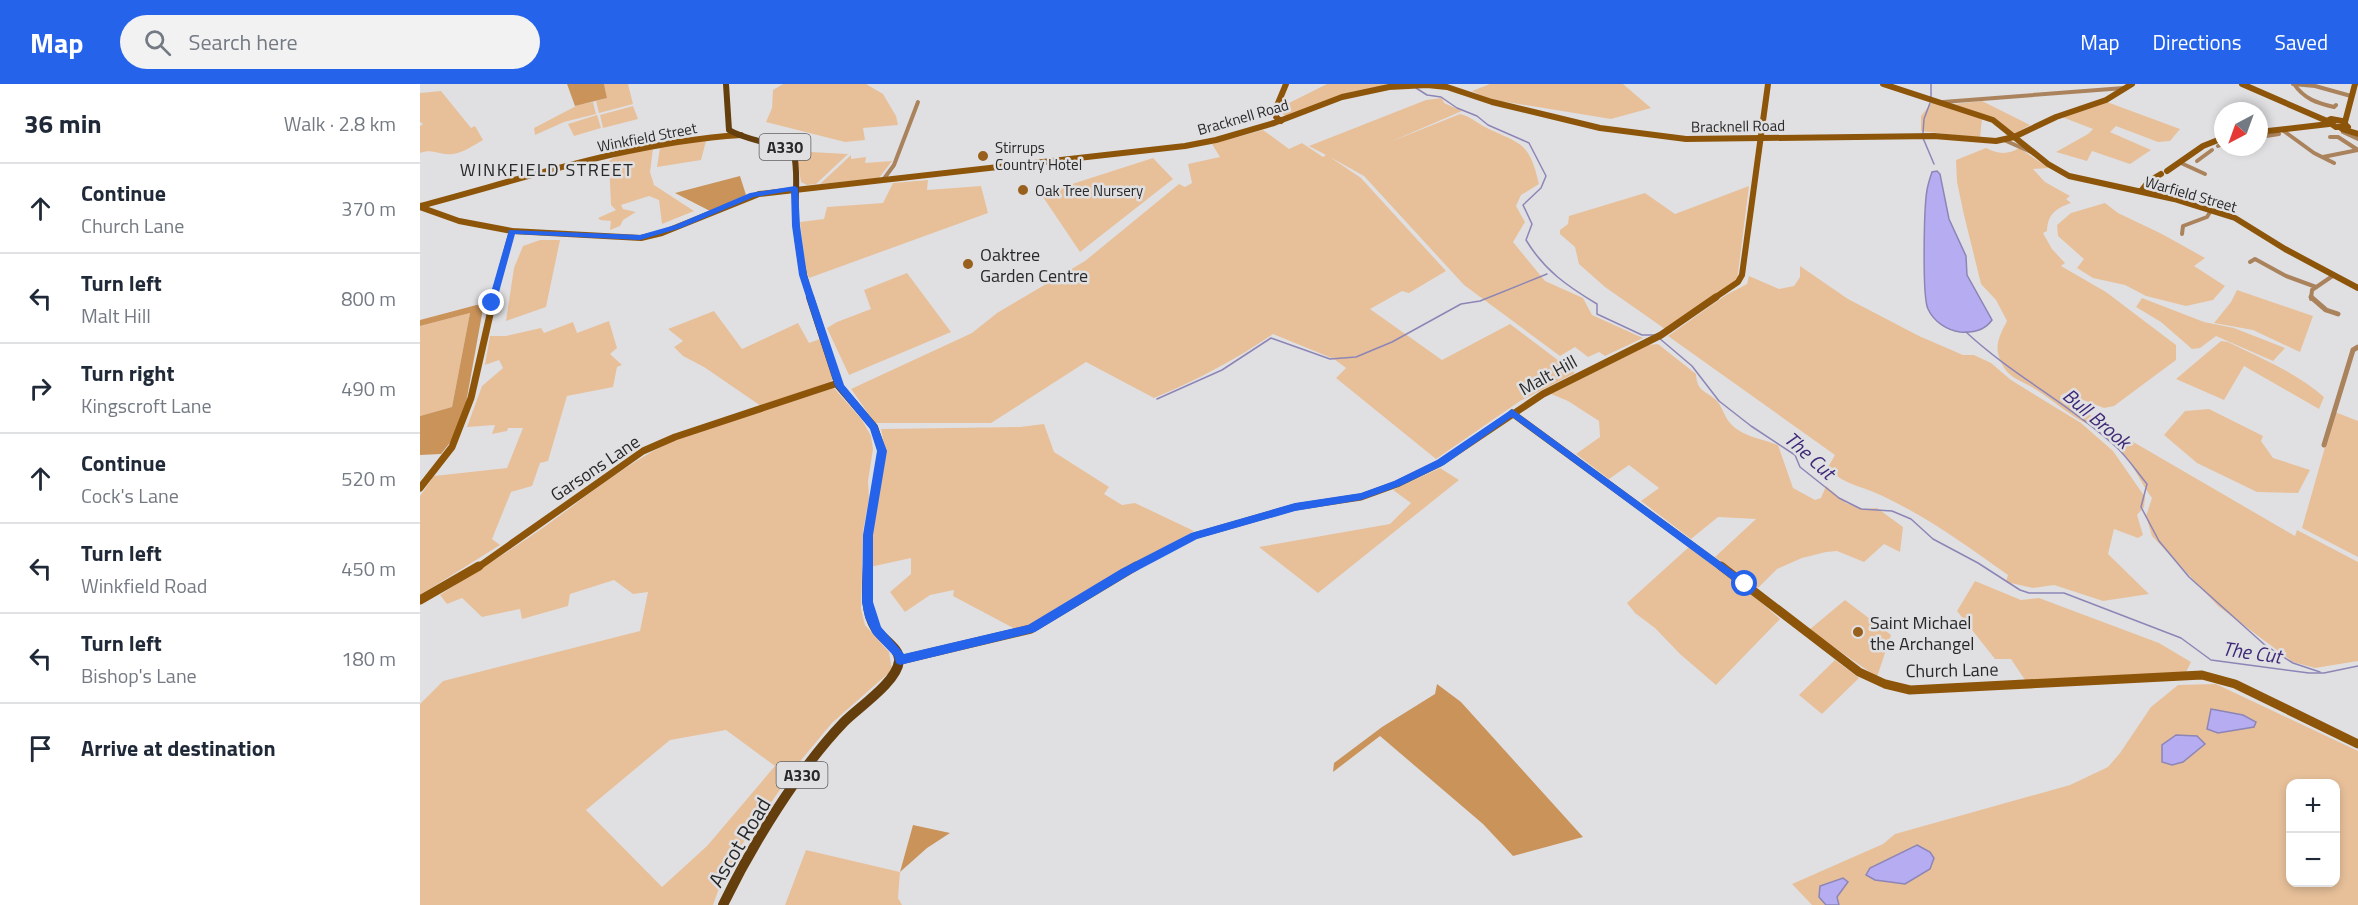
<!DOCTYPE html>
<html lang="en">
<head>
<meta charset="utf-8">
<style>
	body { margin:0; font-family:"Titillium Web",sans-serif; background:#f2f2f3; color:#1f2937 }
	.controls { position:absolute; right:18px; bottom:18px; display:grid; overflow:hidden; border-radius:12px; box-shadow:0 3px 9px #0003 }
	.controls button { width:54px; height:54px; display:grid; place-items:center; padding:0; border:0; border-bottom:2px solid #e0e1e3; background:#fff; color:#1f2937; font:30px sans-serif }
	.compass { position:absolute; left:1794px; top:18px; width:54px; height:54px; border-radius:50%; background:#fff; box-shadow:0 3px 9px #0003; rotate:221deg }
	.stop { position:absolute; width:18px; height:18px; margin:-14px; border:4px solid #2563eb; border-radius:50%; background:#fff }
	.stop.end { background:#2563eb; border-color:#fff; box-shadow:0 2px 6px #0008 }
	.list { margin:0; padding:0; list-style:none }
	h2 { display:flex; justify-content:space-between; align-items:center; height:78px; margin:0; padding:0 24px; font-size:26px }
	h2 small { font-size:20px; font-weight:400; color:#747a83 }
	.list li { display:grid; grid-template-columns:39px 1fr auto; gap:18px; align-items:center; box-sizing:border-box; height:90px; padding:0 24px; border-top:2px solid #e0e1e3 }
	.list b { display:block; font-size:22px; white-space:nowrap }
	.list p { margin:0; font-size:20px; white-space:nowrap; color:#747a83 }
	.list em { font-size:20px; font-style:normal; color:#747a83 }
	.icon { flex:none; width:33px; height:33px; fill:none; stroke:currentColor; stroke-width:2; stroke-linecap:round; stroke-linejoin:round }
	.map { position:relative; flex:none; width:1938px; height:821px; overflow:hidden }
	header { display:flex; align-items:center; gap:36px; box-sizing:border-box; height:84px; padding:0 30px; background:#2563eb; color:#fff }
	header strong { font-size:28px }
	nav { display:flex; gap:33px; margin-inline-start:auto; font-size:21px }
	.search { width:420px; height:54px; background:#f2f2f3; display:flex; align-items:center; gap:15px; box-sizing:border-box; padding:0 21px; border-radius:33px; color:#747a83; font-size:22px }
	main { display:flex }
	aside { flex:1; background:#fff }
	.map>svg:first-child { display:block }
	.green { fill:#e7c09a; fill-rule:evenodd }
	.forest { fill:#ca935a }
	.water { fill:#b6acf2; stroke:#8c85b6; stroke-width:1.5 }
	.lines { fill:none; stroke-linecap:round; stroke-linejoin:round }
	.stream { stroke:#8c85b6; stroke-width:1.5 }
	.street-far1 { stroke:#aa835d; stroke-width:4 }
	.street { stroke:#aa835d; stroke-width:5 }
	.secondary-far2 { stroke:#8d550a; stroke-width:6 }
	.secondary-far1 { stroke:#8d550a; stroke-width:7 }
	.secondary { stroke:#8d550a; stroke-width:9 }
	.primary-far2 { stroke:#653e0e; stroke-width:6 }
	.primary-far1 { stroke:#653e0e; stroke-width:8 }
	.primary { stroke:#653e0e; stroke-width:10 }
	.route { fill:#2563eb }
	.poi-dot { fill:#99601d; stroke:#e0e0e3; stroke-width:2 }
	.labels { text-anchor:middle; dominant-baseline:central; stroke-width:5; stroke-linejoin:round; paint-order:stroke }
	.far-street-label { font-size:15px; fill:#29292a; stroke:#e0e0e3 }
	.far-poi-label { font-size:15px; fill:#29292a; stroke:#e0e0e3; text-anchor:start }
	.shield { fill:#e0e0e3; stroke:#606062; stroke-width:1.5 }
	.shield-label { font-size:16px; font-weight:bold; fill:#29292a }
	.far-quarter-label { font-size:18px; letter-spacing:1.5px; fill:#29292a; stroke:#e0e0e3 }
	.poi-label { font-size:18px; fill:#29292a; stroke:#e0e0e3; text-anchor:start }
	.street-label { font-size:18px; fill:#29292a; stroke:#e0e0e3 }
	.water-label { font-size:20px; font-style:italic; fill:#3e2878; stroke:#e0e0e3 }
	.near-street-label { font-size:21px; fill:#29292a; stroke:#e0e0e3 }
</style>
</head>
<body>
<header>
<strong>Map</strong>
<div class="search"><svg class="icon" aria-label="search" viewBox="0 0 24 24"><circle cx="10" cy="10" r="6"/><path d="M15 15l6 6"/></svg>Search here</div>
<nav><a>Map</a><a>Directions</a><a>Saved</a></nav>
</header>
<main>
<aside>
<h2>36 min<small>Walk · 2.8 km</small></h2>
<ul class="list">
<li><svg class="icon" aria-label="ahead" viewBox="0 0 24 24"><path d="M12 20V5M6 11l6-6 6 6"/></svg><div><b>Continue</b><p>Church Lane</p></div><em>370 m</em></li>
<li><svg class="icon" aria-label="left" viewBox="0 0 24 24"><path d="M17 20v-9H6M10 6l-5 5 5 5"/></svg><div><b>Turn left</b><p>Malt Hill</p></div><em>800 m</em></li>
<li><svg class="icon" aria-label="right" viewBox="0 0 24 24"><path d="M7 20v-9h11M14 6l5 5-5 5"/></svg><div><b>Turn right</b><p>Kingscroft Lane</p></div><em>490 m</em></li>
<li><svg class="icon" aria-label="ahead" viewBox="0 0 24 24"><path d="M12 20V5M6 11l6-6 6 6"/></svg><div><b>Continue</b><p>Cock's Lane</p></div><em>520 m</em></li>
<li><svg class="icon" aria-label="left" viewBox="0 0 24 24"><path d="M17 20v-9H6M10 6l-5 5 5 5"/></svg><div><b>Turn left</b><p>Winkfield Road</p></div><em>450 m</em></li>
<li><svg class="icon" aria-label="left" viewBox="0 0 24 24"><path d="M17 20v-9H6M10 6l-5 5 5 5"/></svg><div><b>Turn left</b><p>Bishop's Lane</p></div><em>180 m</em></li>
<li><svg class="icon" aria-label="arrive" viewBox="0 0 24 24"><path d="M6 21V4h12l-3 4 3 4H6"/></svg><div><b>Arrive at destination</b></div></li>
</ul>
</aside>
<div class="map">
<svg width="1938" height="821" viewBox="0 0 1938 821">
	<rect width="100%" height="100%" fill="#e0e0e3"/>
	<!-- green -->
	<g class="green">
		<path d="M 184,0 L 208,0 L 213,20 L 179,29 L 176,17 L 187,14 Z"/>
		<path d="M 363,0 L 446,0 L 463,10 L 476,32 L 478,41 L 443,44 L 445,56 L 425,58 L 346,38 L 352,24 L 353,6 Z"/>
		<path d="M 907,0 L 967,0 L 968,2 L 931,8 L 866,32 L 859,28 L 861,23 Z"/>
		<path d="M 1070,0 L 1203,0 L 1231,24 L 1191,35 L 1068,15 L 1052,7 Z"/>
		<path d="M 21,7 L 51,44 L 55,42 L 63,56 C 54,61 43,69 33,70 C 19,72 14,64 0,69 L 0,42 L 3,40 L 0,38 L 0,9 Z"/>
		<path d="M 1022,14 L 1024,19 L 1042,27 L 970,58 L 1040,30 C 1050,32 1057,39 1065,43 C 1102,61 1109,57 1119,100 L 1101,111 L 1096,122 L 1105,138 L 1093,158 L 1125,197 L 1163,214 L 1172,231 L 1223,254 L 1185,272 L 1179,268 L 1168,273 L 1155,263 L 1140,272 L 1044,201 L 944,92 L 910,73 L 941,94 L 1026,187 L 989,209 L 982,207 L 950,225 L 1022,276 L 1090,240 L 1155,289 L 1100,317 L 1016,375 L 916,294 L 926,284 L 914,275 L 853,250 C 815,276 777,296 734,314 L 666,278 L 571,339 L 455,339 L 431,305 L 552,249 L 577,229 L 665,177 L 759,100 L 765,103 L 772,99 L 768,80 L 800,73 L 792,60 L 843,46 L 869,65 L 882,59 L 903,73 L 906,71 L 889,62 L 1006,16 Z"/>
		<path d="M 1513,17 L 1562,34 L 1560,54 L 1501,47 L 1501,32 Z"/>
		<path d="M 1562,17 L 1610,41 L 1594,50 L 1576,35 L 1534,20 Z"/>
		<path d="M 173,18 L 176,30 L 144,38 L 115,51 L 114,44 L 158,21 Z"/>
		<path d="M 1687,18 L 1760,45 L 1750,57 L 1738,58 L 1696,42 L 1690,48 L 1731,66 L 1710,80 L 1672,67 L 1667,77 L 1636,68 L 1668,50 L 1673,45 L 1642,33 Z"/>
		<path d="M 213,22 L 218,35 L 183,44 L 180,31 Z"/>
		<path d="M 177,31 L 181,44 L 154,52 L 148,40 Z"/>
		<path d="M 286,57 L 281,76 L 237,83 L 240,64 L 233,65 L 230,88 L 234,101 L 274,127 L 242,140 L 239,116 L 229,112 L 201,121 L 203,125 L 216,128 L 203,136 L 200,142 L 190,146 L 191,137 L 180,136 L 178,134 L 196,126 L 191,121 L 189,77 C 209,61 260,60 286,57 Z"/>
		<path d="M 1566,64 C 1577,70 1588,71 1599,64 L 1629,84 L 1613,85 L 1625,98 L 1650,112 L 1646,115 L 1651,119 C 1635,125 1628,130 1627,147 L 1623,149 L 1632,165 L 1645,179 L 1641,182 L 1686,208 L 1756,261 L 1756,276 L 1694,322 L 1684,324 L 1645,309 L 1640,312 L 1675,334 L 1683,345 C 1656,339 1638,319 1615,305 C 1603,297 1589,295 1582,280 C 1573,263 1579,253 1587,237 L 1576,216 L 1561,200 L 1544,131 L 1537,98 L 1536,76 Z"/>
		<path d="M 391,68 L 428,70 L 396,100 L 387,101 L 381,98 L 377,73 Z"/>
		<path d="M 431,71 L 431,75 L 446,73 L 445,79 L 472,77 L 459,94 L 400,100 Z"/>
		<path d="M 733,74 L 753,95 L 660,168 L 621,110 Z"/>
		<path d="M 508,96 L 507,106 L 561,102 L 568,129 L 389,194 L 386,187 L 380,138 L 404,135 L 407,123 L 463,119 L 473,99 Z"/>
		<path d="M 1329,102 L 1317,197 L 1245,245 L 1185,203 L 1159,180 L 1155,163 L 1140,150 L 1140,146 L 1148,140 L 1149,132 L 1225,109 L 1255,130 Z"/>
		<path d="M 1685,119 L 1698,129 L 1742,150 L 1785,174 L 1774,182 L 1805,202 L 1793,216 L 1766,222 L 1726,212 L 1705,201 L 1673,194 L 1657,184 L 1664,175 L 1638,152 L 1637,141 L 1651,129 Z"/>
		<path d="M 120,156 L 140,156 L 126,223 L 86,237 L 94,184 L 103,162 Z"/>
		<path d="M 1380,182 L 1428,215 L 1499,252 L 1543,271 L 1554,271 L 1571,279 L 1591,296 L 1661,339 L 1693,367 L 1725,413 L 1724,423 L 1717,431 L 1723,451 L 1718,454 L 1694,445 L 1688,470 L 1729,510 L 1683,517 L 1634,501 L 1613,504 L 1586,498 L 1588,491 C 1544,460 1501,428 1451,407 C 1435,401 1418,397 1408,383 L 1415,371 L 1248,252 L 1306,211 L 1327,200 L 1329,192 L 1359,205 L 1374,202 L 1380,193 Z"/>
		<path d="M 487,189 L 531,248 L 429,291 L 407,244 L 417,238 L 451,225 L 444,206 Z"/>
		<path d="M 1817,206 L 1893,232 L 1880,268 L 1833,246 L 1794,239 L 1811,218 Z"/>
		<path d="M 1722,214 L 1784,238 L 1814,244 L 1865,264 L 1853,277 L 1796,252 L 1780,264 L 1772,265 L 1741,238 L 1716,223 Z"/>
		<path d="M 294,227 L 322,265 L 378,239 L 389,259 L 400,255 L 413,295 L 410,298 L 341,322 L 284,283 L 263,272 L 254,263 L 263,257 L 248,245 Z"/>
		<path d="M 50,229 L 32,323 L 0,332 L 0,242 Z"/>
		<path d="M 189,237 L 197,264 L 190,270 L 202,281 L 197,283 L 193,303 L 147,312 L 128,377 L 120,379 L 112,402 L 91,408 L 72,455 L 80,461 L 0,511 L 0,412 L 14,392 L 87,384 L 103,344 L 88,344 L 87,347 L 72,350 L 75,341 L 47,343 L 62,302 L 83,284 L 79,276 L 65,281 L 70,252 L 86,252 L 121,244 L 124,249 L 153,238 L 157,249 Z"/>
		<path d="M 1801,257 L 1808,258 C 1841,274 1877,289 1904,313 L 1899,325 L 1824,282 L 1804,316 L 1756,295 Z"/>
		<path d="M 1238,260 L 1276,290 C 1277,307 1284,306 1295,315 C 1302,321 1304,332 1310,339 C 1321,352 1342,355 1358,361 L 1373,404 L 1395,416 L 1401,414 L 1406,402 L 1426,419 L 1444,425 L 1457,424 L 1483,443 L 1480,468 L 1464,460 L 1444,478 L 1417,467 L 1406,468 L 1382,474 L 1357,485 L 1338,504 L 1295,473 L 1336,435 L 1298,433 L 1271,455 L 1221,417 L 1239,404 L 1209,381 L 1189,395 L 1156,370 L 1180,353 L 1179,337 L 1148,317 L 1131,310 L 1228,261 Z"/>
		<path d="M 414,304 L 442,336 L 451,352 L 453,365 L 448,397 L 449,415 L 443,447 L 441,525 L 445,541 L 469,568 L 472,586 L 412,639 L 377,681 L 321,762 L 301,799 L 293,821 L 0,821 L 0,620 L 23,597 L 220,547 L 228,508 L 213,510 L 194,496 L 150,510 L 148,522 L 102,535 L 100,525 L 62,533 L 42,514 L 27,520 L 20,511 C 55,488 90,467 124,443 C 169,411 210,375 262,353 ZM 306,646 L 355,682 L 287,762 L 242,803 L 166,726 L 250,656 Z"/>
		<path d="M 1789,325 L 1843,352 L 1841,357 L 1853,374 L 1890,386 L 1878,409 L 1837,408 L 1777,379 L 1744,351 L 1765,327 Z"/>
		<path d="M 1915,328 L 1938,337 L 1938,473 L 1882,444 Z"/>
		<path d="M 624,340 L 634,368 L 689,403 L 684,410 L 702,421 L 715,419 L 774,447 L 599,547 L 533,512 L 534,506 L 510,511 L 485,528 L 470,508 L 491,490 L 491,474 L 450,483 C 449,471 447,458 449,446 C 455,414 469,377 461,345 L 600,343 Z"/>
		<path d="M 1691,345 L 1875,452 L 1877,446 L 1938,478 L 1938,577 L 1895,584 L 1873,578 L 1798,522 L 1732,452 L 1726,432 L 1732,414 C 1714,389 1712,372 1684,353 Z"/>
		<path d="M 1020,384 L 1039,396 L 898,509 L 839,463 L 970,440 L 991,419 L 973,406 Z"/>
		<path d="M 1269,463 L 1327,506 L 1360,535 L 1296,601 L 1260,570 L 1235,544 L 1215,529 L 1207,519 Z"/>
		<path d="M 1555,497 L 1601,516 L 1619,514 L 1739,559 L 1771,578 L 1766,588 L 1605,596 L 1591,575 L 1575,575 L 1537,527 Z"/>
		<path d="M 1425,516 L 1471,551 L 1457,593 L 1389,546 Z"/>
		<path d="M 1415,576 L 1439,594 L 1402,630 L 1379,611 Z"/>
		<path d="M 1796,600 L 1938,667 L 1938,821 L 1392,821 L 1372,800 L 1463,760 L 1475,750 L 1650,701 L 1688,683 L 1700,669 L 1731,623 L 1758,601 ZM 1870,700 L 1916,700 L 1916,798 L 1870,798 Z"/>
		<path d="M 386,766 L 480,788 L 478,814 L 482,821 L 365,821 Z"/>
	</g>
	<!-- forest -->
	<g class="forest">
		<path d="M 147,0 L 184,0 L 187,14 L 155,22 Z"/>
		<path d="M 320,92 L 326,111 L 290,127 L 255,109 Z"/>
		<path d="M 64,219 L 46,319 L 36,351 L 21,370 L 0,371 L 0,332 L 32,323 L 50,229 L 0,242 L 0,236 Z"/>
		<path d="M 1017,600 L 1041,618 L 1163,753 L 1093,772 L 1063,740 L 960,652 L 913,688 L 914,679 L 962,643 L 1015,610 Z"/>
		<path d="M 493,741 L 530,749 L 507,764 L 480,788 Z"/>
	</g>
	<!-- water -->
	<g class="water">
		<path d="M 1517,87 L 1520,90 L 1529,135 L 1546,172 L 1547,191 L 1572,236 C 1565,246 1553,249 1540,248 C 1527,246 1514,238 1508,225 C 1502,212 1504,123 1507,106 C 1508,100 1510,94 1512,88 Z"/>
		<path d="M 1791,625 L 1823,631 L 1836,638 L 1834,643 L 1798,649 L 1787,645 Z"/>
		<path d="M 1756,651 L 1777,652 L 1785,660 L 1763,678 L 1752,681 L 1742,678 L 1742,661 Z"/>
		<path d="M 1497,761 L 1510,768 L 1514,774 L 1510,785 L 1485,800 L 1455,796 L 1446,791 L 1450,784 Z"/>
		<path d="M 1423,794 L 1428,798 L 1417,813 L 1419,821 L 1406,821 L 1399,813 L 1400,802 Z"/>
	</g>
	<g class="lines">
		<!-- stream -->
		<g class="stream">
			<path d="M 1511,0 L 1511,14"/>
			<path d="M 996,4 L 1007,11 L 1021,13 L 1037,24 L 1057,32 L 1068,41 L 1109,59 L 1126,92 L 1121,104 L 1103,121 L 1112,140 L 1106,156 C 1124,186 1147,202 1177,220 L 1177,230 L 1222,251 L 1235,251"/>
			<path d="M 1503,49 L 1504,35 L 1510,19"/>
			<path d="M 1503,54 L 1514,80"/>
			<path d="M 1546,248 C 1592,291 1648,319 1694,361 C 1707,372 1716,387 1727,400 L 1721,423 L 1739,457 L 1769,493 L 1846,562 L 1873,579 L 1900,588"/>
			<path d="M 1239,254 L 1272,282 L 1299,317 L 1331,342 L 1375,371 L 1380,383 L 1419,414 L 1441,425 L 1472,427 L 1491,435 L 1513,455 L 1558,479 L 1600,506 L 1609,509 L 1644,509 L 1761,554 L 1791,576 L 1889,589 L 1904,589 L 1938,582"/>
			<path d="M 737,315 L 802,286 L 851,254 L 910,275 L 936,273 L 972,258 L 1041,220 L 1060,217 L 1127,190"/>
		</g>
		<!-- street-far1 -->
		<g class="street-far1">
			<path d="M 1873,0 L 1895,2 L 1931,12"/>
			<path d="M 1874,0 C 1884,15 1897,19 1914,23 L 1916,21"/>
			<path d="M 1523,18 L 1704,4"/>
			<path d="M 1861,45 L 1894,69 L 1914,79"/>
			<path d="M 1923,48 L 1938,55"/>
			<path d="M 1846,52 L 1859,50"/>
			<path d="M 1910,53 L 1918,53 L 1938,66"/>
			<path d="M 1584,56 L 1611,68"/>
			<path d="M 1798,62 L 1803,60"/>
			<path d="M 1903,73 L 1938,66"/>
			<path d="M 1777,77 L 1792,66"/>
			<path d="M 1761,79 L 1785,90"/>
			<path d="M 463,96 L 474,81 L 498,18"/>
			<path d="M 1762,150 L 1763,142 L 1787,133 L 1792,125"/>
			<path d="M 1830,178 L 1835,175 L 1866,192 L 1896,203"/>
			<path d="M 1891,215 L 1892,206 L 1914,191"/>
		</g>
		<!-- street -->
		<g class="street">
			<path d="M 1891,213 L 1906,226 L 1918,230"/>
			<path d="M 1904,361 L 1933,266 L 1938,263"/>
		</g>
		<!-- secondary-far2 -->
		<g class="secondary-far2">
			<path d="M 1463,0 L 1573,36 L 1628,80 L 1649,92 L 1754,115 L 1815,134 L 1865,165 L 1938,204"/>
			<path d="M 1822,0 L 1907,37"/>
			<path d="M 1911,35 L 1922,37 L 1928,43 L 1916,43 L 1907,37 Z"/>
			<path d="M 861,37 L 856,33 L 856,24 L 866,0"/>
			<path d="M 1925,38 L 1935,0"/>
			<path d="M 1922,45 L 1938,50"/>
			<path d="M 1839,48 L 1909,40"/>
			<path d="M 1747,87 L 1783,62 L 1803,54"/>
			<path d="M 1721,107 L 1729,97 L 1741,90"/>
			<path d="M 0,122 C 106,94 211,58 321,51"/>
			<path d="M 0,123 L 39,137 L 92,147 L 221,154 L 242,149 L 339,110 L 765,62 L 796,56 L 854,39 L 922,13 L 969,3 L 1007,1 L 1027,3 L 1072,18 L 1180,44 L 1266,55 L 1514,52 L 1576,57 L 1594,53 L 1636,33 L 1686,16 L 1712,0"/>
			<path d="M 73,215 L 92,147"/>
			<path d="M 1293,215 L 1318,198 L 1322,191 L 1348,0"/>
		</g>
		<!-- secondary-far1 -->
		<g class="secondary-far1">
			<path d="M 1092,329 L 1303,484"/>
			<path d="M 0,404 L 32,363 L 51,314 L 74,213"/>
			<path d="M 57,484 L 223,367 L 255,353 L 418,299"/>
			<path d="M 713,484 L 774,452 L 875,423 L 941,413 L 977,400 L 1020,379 L 1123,310 L 1241,251 L 1296,213"/>
		</g>
		<!-- secondary -->
		<g class="secondary">
			<path d="M 1301,482 L 1439,588 L 1465,600 L 1490,606 L 1782,591 L 1815,600 L 1938,660"/>
			<path d="M 0,516 L 59,482"/>
			<path d="M 480,576 L 611,545 L 716,482"/>
		</g>
		<!-- primary-far2 -->
		<path class="primary-far2" d="M 306,0 L 309,46 C 329,58 354,57 374,70 C 379,93 374,116 376,141 C 378,166 383,191 391,215"/>
		<!-- primary-far1 -->
		<path class="primary-far1" d="M 390,213 L 419,302 L 454,343 L 462,367 L 448,451 L 448,484"/>
		<!-- primary -->
		<path class="primary" d="M 303,821 C 332,761 378,686 424,638 C 439,623 477,598 479,577 C 481,565 462,555 456,545 C 444,526 447,504 448,482"/>
	</g>
	<!-- route -->
	<path class="route" d="M 375,102 L 378,104 L 380,142 L 387,191 L 424,301 L 457,341 L 467,367 L 453,451 L 453,518 L 461,543 L 484,570 L 608,541 L 701,485 L 771,449 L 875,419 L 941,409 L 974,397 L 1017,376 L 1092,325 L 1331,500 L 1325,504 L 1322,503 L 1092,333 L 1024,381 L 980,402 L 941,416 L 875,427 L 777,455 L 709,491 L 615,548 L 480,581 L 476,579 L 474,572 L 453,550 L 445,533 L 442,518 L 443,451 L 457,367 L 450,345 L 415,302 L 379,191 L 372,142 L 371,107 L 334,113 L 261,144 L 220,156 L 95,150 L 76,219 L 72,221 L 68,219 L 89,146 L 220,151 L 255,141 L 330,109 Z"/>
	<!-- markers -->
	<g class="poi-dot">
		<circle cx="563" cy="72" r="6"/>
		<circle cx="603" cy="106" r="6"/>
		<circle cx="548" cy="180" r="6"/>
		<circle cx="1438" cy="548" r="6"/>
	</g>
	<g class="labels">
		<!-- far-street labels -->
		<g class="far-street-label">
			<text transform="translate(823 33) rotate(-16)">Bracknell Road</text>
			<text transform="translate(1318 42) rotate(-1)">Bracknell Road</text>
			<text transform="translate(227 53) rotate(-11)">Winkfield Street</text>
			<text transform="translate(1771 110) rotate(16)">Warfield Street</text>
		</g>
		<!-- far-poi labels -->
		<g class="far-poi-label">
			<text x="575" y="63">Stirrups<tspan x="575" dy="17">Country Hotel</tspan></text>
			<text x="615" y="106">Oak Tree Nursery</text>
		</g>
		<!-- shield labels -->
		<g class="shield">
			<rect x="339.5" y="50" width="51" height="26" rx="4.5"/>
			<rect x="356.5" y="678" width="51" height="26" rx="4.5"/>
		</g>
		<g class="shield-label">
			<text x="365" y="63">A330</text>
			<text x="382" y="691">A330</text>
		</g>
		<!-- far-quarter labels -->
		<g class="far-quarter-label">
			<text x="127" y="85">WINKFIELD STREET</text>
		</g>
		<!-- poi labels -->
		<g class="poi-label">
			<text x="560" y="170">Oaktree<tspan x="560" dy="21">Garden Centre</tspan></text>
			<text x="1450" y="538">Saint Michael<tspan x="1450" dy="21">the Archangel</tspan></text>
		</g>
		<!-- street labels -->
		<g class="street-label">
			<text transform="translate(1128 291) rotate(-29)">Malt Hill</text>
			<text transform="translate(175 384) rotate(-34)">Garsons Lane</text>
			<text transform="translate(1532 586) rotate(-1)">Church Lane</text>
		</g>
		<!-- water labels -->
		<g class="water-label">
			<text transform="translate(1677 334) rotate(40)">Bull Brook</text>
			<text transform="translate(1390 371) rotate(42)">The Cut</text>
			<text transform="translate(1832 568) rotate(8)">The Cut</text>
		</g>
		<!-- near-street labels -->
		<g class="near-street-label">
			<text transform="translate(319 758) rotate(-59)">Ascot Road</text>
		</g>
	</g>
</svg>
<div class="controls">
<button>+</button>
<button>−</button>
</div>
<svg class="compass" viewBox="-18 -18 36 36"><path d="M0-13l5 13h-10z" fill="#e53935"/><path d="M0 13l5-13h-10z" fill="#747a83"/></svg>
<div class="stop" style="left:1325px;top:500px"></div>
<div class="stop end" style="left:72px;top:219px"></div>
</div>
</main>
</body>
</html>
